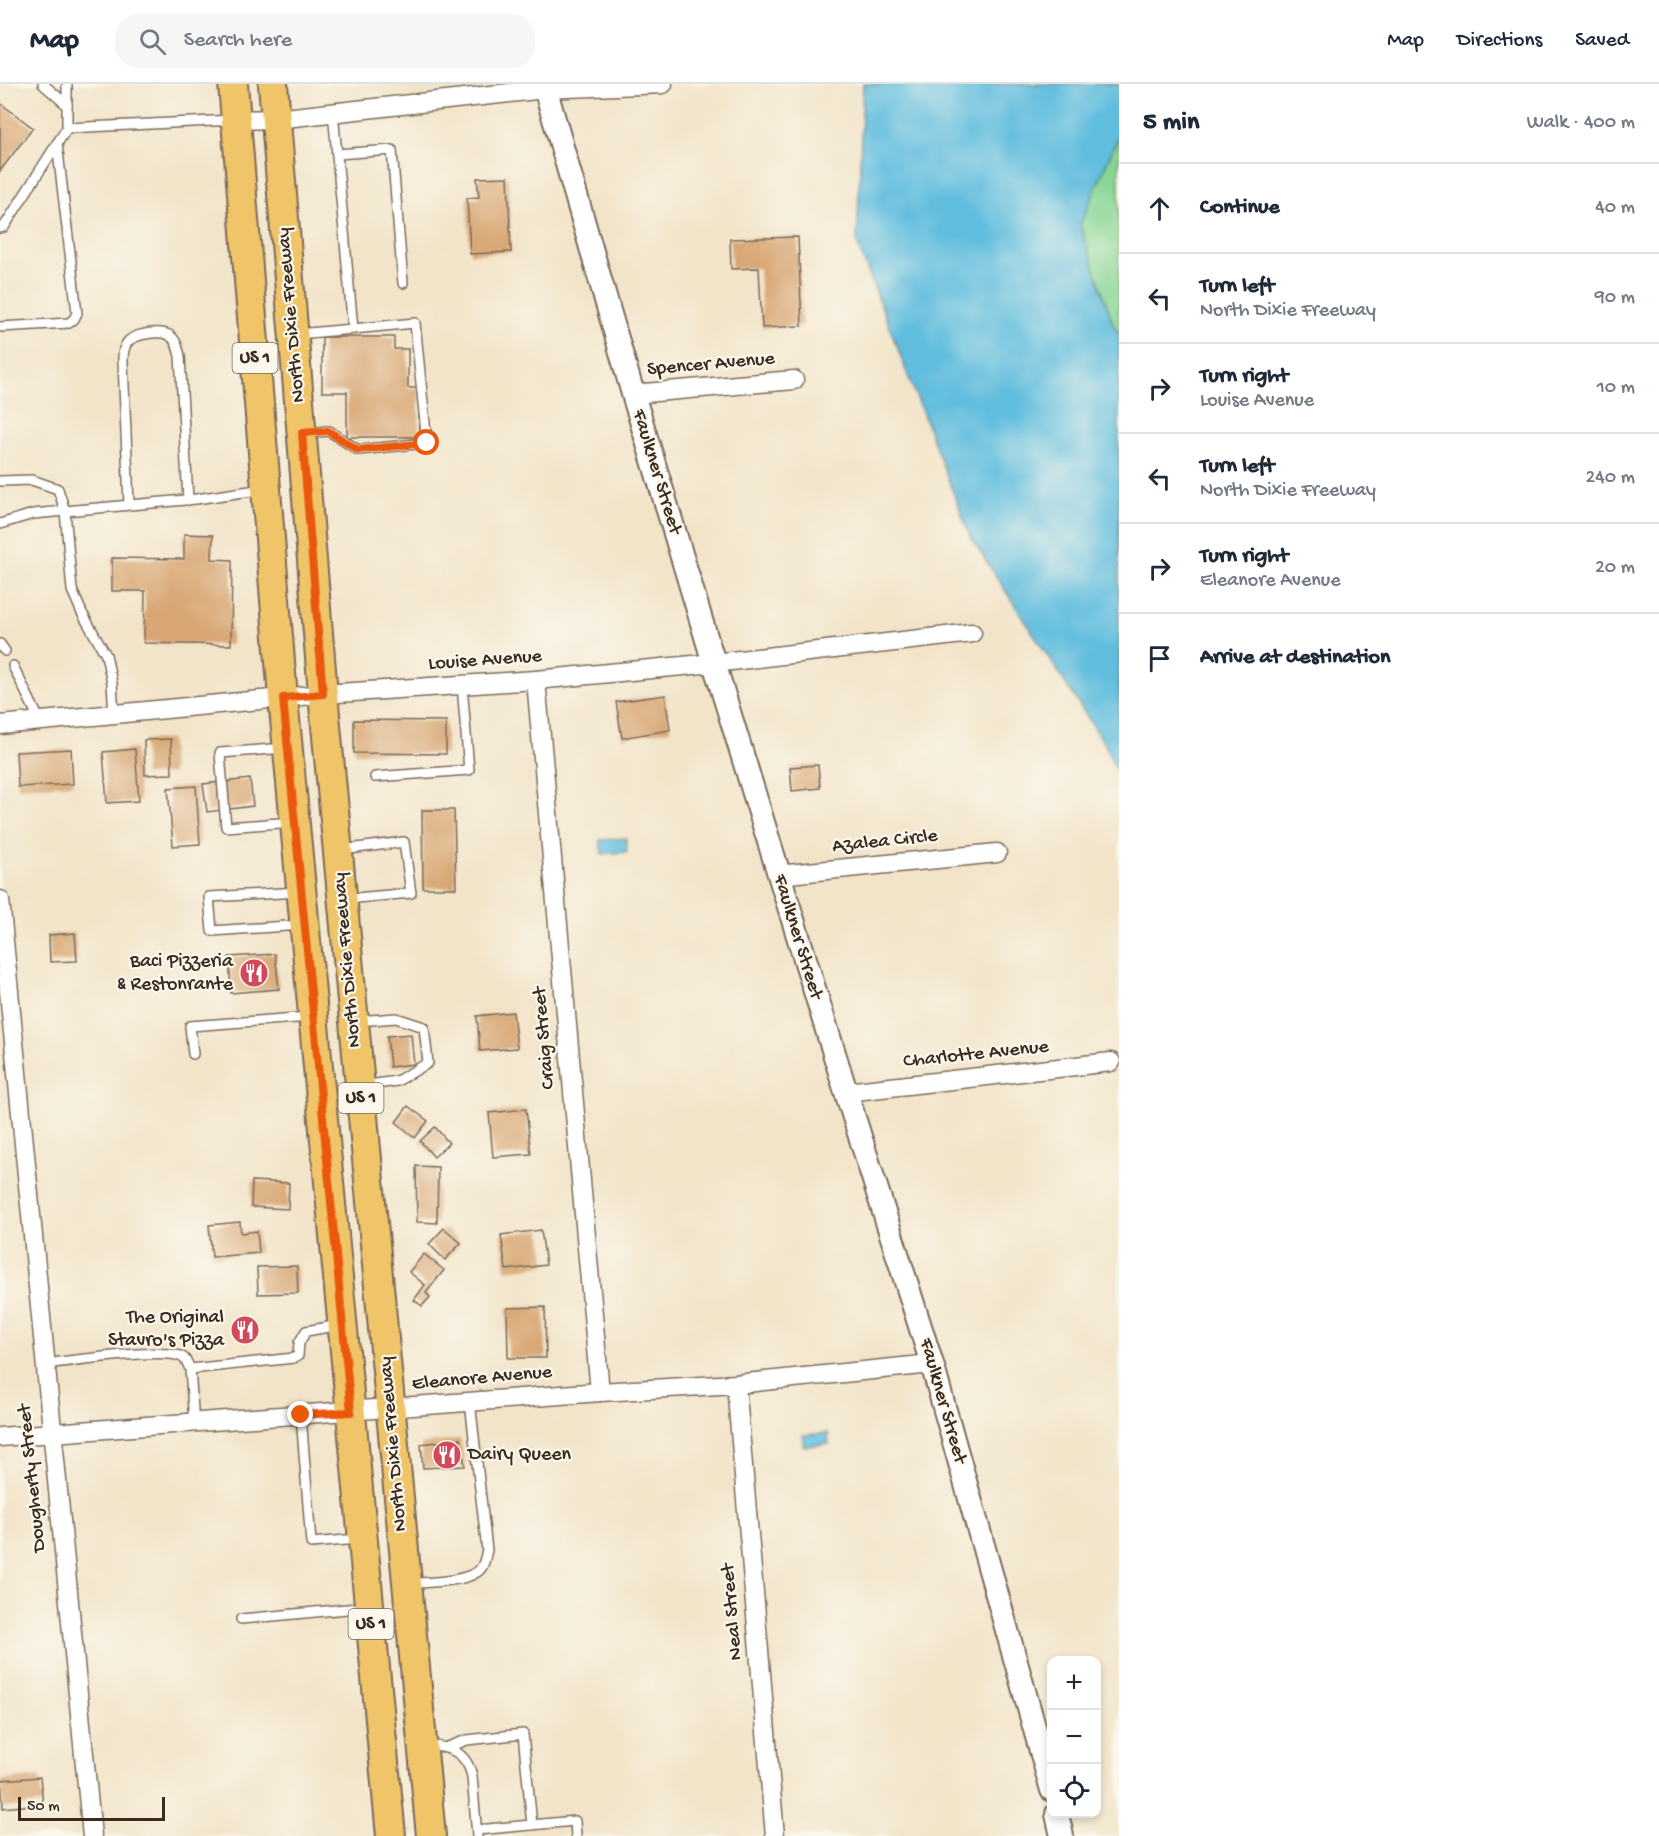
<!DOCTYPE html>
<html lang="en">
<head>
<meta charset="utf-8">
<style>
	body { margin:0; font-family:"Gochi Hand",sans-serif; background:#f6f6f7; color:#1f2937 }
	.controls { position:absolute; right:18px; bottom:18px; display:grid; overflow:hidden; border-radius:12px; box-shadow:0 3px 9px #0003 }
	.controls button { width:54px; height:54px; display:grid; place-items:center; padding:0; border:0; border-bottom:2px solid #e0e1e3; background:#fff; color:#1f2937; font:30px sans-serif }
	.scale { position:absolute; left:18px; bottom:15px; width:147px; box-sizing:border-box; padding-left:6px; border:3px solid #3b2a1e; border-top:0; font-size:16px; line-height:21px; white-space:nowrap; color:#3b2a1e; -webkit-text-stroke:4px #fbf7ec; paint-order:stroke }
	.stop { position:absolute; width:18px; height:18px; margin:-14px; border:4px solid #ea580c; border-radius:50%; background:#fff }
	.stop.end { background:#ea580c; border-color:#fff; box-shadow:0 2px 6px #0008 }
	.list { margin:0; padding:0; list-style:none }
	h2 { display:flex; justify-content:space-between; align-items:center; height:78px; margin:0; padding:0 24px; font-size:26px }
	h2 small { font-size:20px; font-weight:400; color:#747a83 }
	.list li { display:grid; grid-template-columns:39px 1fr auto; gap:18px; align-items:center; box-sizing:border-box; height:90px; padding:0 24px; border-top:2px solid #e0e1e3 }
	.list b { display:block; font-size:22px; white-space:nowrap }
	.list p { margin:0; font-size:20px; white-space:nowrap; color:#747a83 }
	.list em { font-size:20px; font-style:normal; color:#747a83 }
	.icon { flex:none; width:33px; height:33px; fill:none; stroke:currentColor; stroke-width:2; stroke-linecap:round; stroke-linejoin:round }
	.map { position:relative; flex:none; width:1119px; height:1752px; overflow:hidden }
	header { display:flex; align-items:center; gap:36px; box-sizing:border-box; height:84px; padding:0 30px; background:#fff; border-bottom:2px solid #e0e1e3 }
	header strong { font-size:28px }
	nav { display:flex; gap:33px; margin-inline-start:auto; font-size:21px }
	.search { width:420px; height:54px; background:#f6f6f7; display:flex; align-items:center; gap:15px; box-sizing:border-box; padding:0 21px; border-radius:24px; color:#747a83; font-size:22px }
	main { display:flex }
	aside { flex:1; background:#fff }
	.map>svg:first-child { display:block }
	.green { fill:#87d594; stroke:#618059; stroke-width:1.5 }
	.water { fill:#60bdde; stroke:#4e747e; stroke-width:1.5 }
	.building { fill:#d8a774 }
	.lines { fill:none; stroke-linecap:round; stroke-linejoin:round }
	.service-casing { stroke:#7b6b5a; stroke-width:12 }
	.minor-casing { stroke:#7b6b5a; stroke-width:21 }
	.tertiary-casing { stroke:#7b6b5a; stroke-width:26 }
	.primary-casing { stroke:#7b6b5a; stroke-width:32 }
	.service { stroke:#fff; stroke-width:9 }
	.minor { stroke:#fff; stroke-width:18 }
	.tertiary { stroke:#fff; stroke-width:22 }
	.primary { stroke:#f0c469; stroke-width:28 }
	.route { stroke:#ea580c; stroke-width:8 }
	.labels { text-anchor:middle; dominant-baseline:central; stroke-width:4.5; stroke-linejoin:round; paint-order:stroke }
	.shield { fill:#fbf7ec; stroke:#75685c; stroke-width:1.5 }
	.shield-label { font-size:18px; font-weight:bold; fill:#3b2a1e }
	.street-label { font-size:20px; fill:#3b2a1e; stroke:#fbf7ec }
	.poi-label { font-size:20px; fill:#3b2a1e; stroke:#fbf7ec; text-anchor:end }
</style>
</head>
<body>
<header>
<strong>Map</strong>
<div class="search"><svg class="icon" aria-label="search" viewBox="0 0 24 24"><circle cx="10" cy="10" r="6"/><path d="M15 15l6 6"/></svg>Search here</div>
<nav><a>Map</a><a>Directions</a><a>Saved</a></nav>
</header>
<main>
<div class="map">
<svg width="1119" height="1752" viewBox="0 0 1119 1752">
	<rect width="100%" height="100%" fill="#fbf7ec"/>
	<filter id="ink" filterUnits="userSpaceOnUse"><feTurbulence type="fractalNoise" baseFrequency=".0167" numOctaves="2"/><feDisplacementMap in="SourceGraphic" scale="12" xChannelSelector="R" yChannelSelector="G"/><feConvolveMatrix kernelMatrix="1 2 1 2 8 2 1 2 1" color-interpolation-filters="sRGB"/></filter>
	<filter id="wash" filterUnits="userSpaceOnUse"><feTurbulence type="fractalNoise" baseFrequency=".008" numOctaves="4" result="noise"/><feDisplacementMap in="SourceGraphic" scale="24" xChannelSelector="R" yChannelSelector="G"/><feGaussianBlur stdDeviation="1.35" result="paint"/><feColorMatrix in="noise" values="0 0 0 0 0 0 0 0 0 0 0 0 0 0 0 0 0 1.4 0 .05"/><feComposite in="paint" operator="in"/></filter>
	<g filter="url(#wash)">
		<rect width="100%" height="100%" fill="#f2e4c9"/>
		<!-- green -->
		<path class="green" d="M 1119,50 L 1119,249 L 1114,243 L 1080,141 Z"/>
		<!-- water -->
		<g class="water">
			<path d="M 863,0 L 1119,0 L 1119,50 L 1080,141 L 1114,243 L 1119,249 L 1119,693 L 1105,660 L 970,452 L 857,159 Z"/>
			<path d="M 626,754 L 627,768 L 602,770 L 600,756 Z"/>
			<path d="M 828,1349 L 829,1360 L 803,1362 L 803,1351 Z"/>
		</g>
		<g id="blocks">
			<!-- building -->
			<g class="building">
				<path d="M 0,19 L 33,44 L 0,87 Z"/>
				<path d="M 508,93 L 511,168 L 470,170 L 467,114 L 479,113 L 477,94 Z"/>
				<path d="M 798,153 L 802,242 L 762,244 L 759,184 L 731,185 L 730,155 Z"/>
				<path d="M 322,253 L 394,253 L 394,265 L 408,265 L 408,304 L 419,304 L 419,353 L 347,353 L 347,308 L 322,308 Z"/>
				<path d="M 184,450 L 213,451 L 212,475 L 232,476 L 231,561 L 144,559 L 145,507 L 112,507 L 112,474 L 184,475 Z"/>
				<path d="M 665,611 L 670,646 L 622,654 L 616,618 Z"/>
				<path d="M 354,636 L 446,637 L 446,670 L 354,669 Z"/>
				<path d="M 171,655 L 172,690 L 145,691 L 144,656 Z"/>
				<path d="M 71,665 L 73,700 L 18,703 L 16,668 Z"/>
				<path d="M 135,665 L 139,717 L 107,719 L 103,668 Z"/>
				<path d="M 818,681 L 820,704 L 792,707 L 790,683 Z"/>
				<path d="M 250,695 L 253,722 L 207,728 L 203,700 Z"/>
				<path d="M 196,702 L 200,760 L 173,762 L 168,704 Z"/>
				<path d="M 422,726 L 454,726 L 456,804 L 423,804 Z"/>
				<path d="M 75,849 L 77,877 L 50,878 L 49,851 Z"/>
				<path d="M 275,870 L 279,905 L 231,909 L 229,873 Z"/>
				<path d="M 513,928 L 517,964 L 480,967 L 477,932 Z"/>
				<path d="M 411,950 L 414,980 L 390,983 L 387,952 Z"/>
				<path d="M 408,1022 L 428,1037 L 415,1054 L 396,1038 Z"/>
				<path d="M 526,1025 L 531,1070 L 493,1073 L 489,1029 Z"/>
				<path d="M 435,1043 L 449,1059 L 434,1073 L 420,1057 Z"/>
				<path d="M 416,1082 L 438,1083 L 437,1139 L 417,1138 Z"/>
				<path d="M 252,1097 L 289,1099 L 288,1125 L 251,1123 Z"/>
				<path d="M 240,1138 L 241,1149 L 257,1147 L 259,1169 L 212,1173 L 209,1141 Z"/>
				<path d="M 444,1144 L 461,1159 L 445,1176 L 429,1160 Z"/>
				<path d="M 541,1146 L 546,1181 L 506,1186 L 501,1151 Z"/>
				<path d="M 424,1170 L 444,1186 L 426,1209 L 430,1213 L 422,1222 L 414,1216 L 425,1201 L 409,1188 Z"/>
				<path d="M 297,1182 L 298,1209 L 258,1210 L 257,1183 Z"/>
				<path d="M 545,1223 L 546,1274 L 508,1274 L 507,1224 Z"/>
				<path d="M 460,1355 L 465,1382 L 423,1384 L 421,1360 Z"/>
				<path d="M 40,1693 L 43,1720 L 3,1724 L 1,1696 Z"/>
			</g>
		</g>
	</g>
	<g filter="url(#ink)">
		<use href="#blocks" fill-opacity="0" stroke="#7b6b5a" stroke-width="1.5"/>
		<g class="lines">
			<!-- service casing -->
			<g class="service-casing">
				<g id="service">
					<path d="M 43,0 L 67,21"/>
					<path d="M 67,44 L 67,0"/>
					<path d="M 337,70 L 392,66 L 403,199"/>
					<path d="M 0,144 L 4,143 L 67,44 L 234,36"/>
					<path d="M 0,243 L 69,239 L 74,235 L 77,229 L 57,59"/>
					<path d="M 297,250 L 353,245 L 333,28"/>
					<path d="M 306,349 L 329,347 L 358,366 L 427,359 L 415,239 L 353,245"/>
					<path d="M 0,397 L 32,396 L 58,405 L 65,427 L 33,430 L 0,440"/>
					<path d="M 129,420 L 123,278 C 123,271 123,264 127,259 C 133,250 159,246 169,251 C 176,255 178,264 180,272 L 188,416"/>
					<path d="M 0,560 L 5,567"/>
					<path d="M 13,582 L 40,637"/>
					<path d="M 114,630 L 112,599 L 106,571 L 82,529 L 72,506 L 65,427 L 196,415 L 264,405"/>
					<path d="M 285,664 L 220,669 L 226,743 L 293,738"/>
					<path d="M 375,693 L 469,686 L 462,601"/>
					<path d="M 341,766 L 404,758 L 411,809 L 345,815"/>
					<path d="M 299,808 L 209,813 L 212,847 L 302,841"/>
					<path d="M 357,937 L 396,934 L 424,943 L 428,979 L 397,997 L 362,1002"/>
					<path d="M 193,970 L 190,942 L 310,933"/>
					<path d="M 45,1280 C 70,1277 165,1263 182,1273 C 187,1276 188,1281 190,1285 L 194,1339"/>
					<path d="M 190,1285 L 294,1274 L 298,1272 L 299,1259 L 306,1247 L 340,1241"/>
					<path d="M 301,1331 L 311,1459 L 358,1455"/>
					<path d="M 409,1500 C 427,1498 463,1498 477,1488 C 484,1484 485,1474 487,1466 L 470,1318"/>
					<path d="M 241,1535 L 368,1523"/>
					<path d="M 424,1662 C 448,1661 466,1667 472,1692 L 477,1752"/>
					<path d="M 448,1663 L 467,1656 L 523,1650 L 532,1741"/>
					<path d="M 477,1746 L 575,1737 L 576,1752"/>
				</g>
			</g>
			<!-- minor casing -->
			<g class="minor-casing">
				<g id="minor">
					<path d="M 236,36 L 276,35 L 545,5 L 663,0"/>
					<path d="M 633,310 L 794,296"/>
					<path d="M 536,596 L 600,1308"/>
					<path d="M 0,641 L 323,610 L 536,596 L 714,579 L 972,549"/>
					<path d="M 778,791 L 997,769"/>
					<path d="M 0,816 L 92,1752"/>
					<path d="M 846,1008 L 1111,978"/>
					<path d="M 736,1300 L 775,1752"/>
					<path d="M 0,1353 L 600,1308 L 736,1300 L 932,1280"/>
				</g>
			</g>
			<!-- tertiary casing -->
			<g class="tertiary-casing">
				<g id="tertiary">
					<path d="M 544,0 L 633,310 L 714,579 L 846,1008 L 932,1280 L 1052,1706"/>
					<path d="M 1057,1730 L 1062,1752"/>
				</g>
			</g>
			<!-- primary casing -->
			<g class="primary-casing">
				<g id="primary">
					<path d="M 233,0 L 283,614 L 391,1752"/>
					<path d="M 273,0 L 323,610 L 431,1752"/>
				</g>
			</g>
			<!-- service -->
			<use href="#service" class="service"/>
			<!-- minor -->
			<use href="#minor" class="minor"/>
			<!-- tertiary -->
			<use href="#tertiary" class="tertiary"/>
			<!-- primary -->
			<use href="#primary" class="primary"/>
		</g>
	</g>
	<g class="lines" filter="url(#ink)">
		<!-- route -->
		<path class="route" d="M 301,1331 L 351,1328 L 283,614 L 323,610 L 302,349 L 328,347 L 358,366 L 427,359"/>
	</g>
	<!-- icons -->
	<defs>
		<g id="restaurant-disc" transform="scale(1.5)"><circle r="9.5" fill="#d1495b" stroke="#fbf7ec"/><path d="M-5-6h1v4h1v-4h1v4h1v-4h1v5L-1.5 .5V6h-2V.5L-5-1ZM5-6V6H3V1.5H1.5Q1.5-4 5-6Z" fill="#fff"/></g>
	</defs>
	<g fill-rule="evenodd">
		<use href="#restaurant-disc" x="254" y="889"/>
		<use href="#restaurant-disc" x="245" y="1246"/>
		<use href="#restaurant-disc" x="447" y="1371"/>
	</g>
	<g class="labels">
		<!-- shield labels -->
		<g class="shield">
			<rect x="232.5" y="259" width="45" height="30" rx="4.5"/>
			<rect x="338.5" y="999" width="45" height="30" rx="4.5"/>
			<rect x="348.5" y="1525" width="45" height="30" rx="4.5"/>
		</g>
		<g class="shield-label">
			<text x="255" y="274">US 1</text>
			<text x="361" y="1014">US 1</text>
			<text x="371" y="1540">US 1</text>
		</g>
		<!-- street labels -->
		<g class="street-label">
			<text transform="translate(292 231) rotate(-95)">North Dixie Freeway</text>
			<text transform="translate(711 281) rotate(-5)">Spencer Avenue</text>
			<text transform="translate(656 388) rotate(73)">Faulkner Street</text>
			<text transform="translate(485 577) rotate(-4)">Louise Avenue</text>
			<text transform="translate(885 758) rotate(-6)">Azalea Circle</text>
			<text transform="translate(797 853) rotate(73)">Faulkner Street</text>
			<text transform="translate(348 876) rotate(-95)">North Dixie Freeway</text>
			<text transform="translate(545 954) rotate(-95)">Craig Street</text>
			<text transform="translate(976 971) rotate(-6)">Charlotte Avenue</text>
			<text transform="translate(482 1295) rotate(-5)">Eleanore Avenue</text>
			<text transform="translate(942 1317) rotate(74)">Faulkner Street</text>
			<text transform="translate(394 1360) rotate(-95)">North Dixie Freeway</text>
			<text transform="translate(33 1394) rotate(-96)">Dougherty Street</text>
			<text transform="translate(733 1528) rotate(-95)">Neal Street</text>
		</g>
		<!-- poi labels -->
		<g class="poi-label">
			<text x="233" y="878">Baci Pizzeria<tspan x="233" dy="23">&amp; Restonrante</tspan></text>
			<text x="224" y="1234">The Original<tspan x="224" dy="23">Stavro's Pizza</tspan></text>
			<text x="468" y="1371" text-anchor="start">Dairy Queen</text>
		</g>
	</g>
</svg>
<div class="controls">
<button>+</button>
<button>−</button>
<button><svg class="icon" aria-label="locate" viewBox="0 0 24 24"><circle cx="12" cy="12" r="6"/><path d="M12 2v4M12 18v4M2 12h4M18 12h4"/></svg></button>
</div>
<div class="scale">50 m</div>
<div class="stop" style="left:427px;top:359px"></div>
<div class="stop end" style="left:301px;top:1331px"></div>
</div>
<aside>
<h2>5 min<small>Walk · 400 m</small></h2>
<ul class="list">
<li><svg class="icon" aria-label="ahead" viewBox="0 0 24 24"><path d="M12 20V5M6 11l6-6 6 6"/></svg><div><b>Continue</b></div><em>40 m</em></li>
<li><svg class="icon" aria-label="left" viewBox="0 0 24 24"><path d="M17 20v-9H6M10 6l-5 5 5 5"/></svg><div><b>Turn left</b><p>North Dixie Freeway</p></div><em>90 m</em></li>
<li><svg class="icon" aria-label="right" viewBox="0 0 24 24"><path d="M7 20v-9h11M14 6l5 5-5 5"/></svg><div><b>Turn right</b><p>Louise Avenue</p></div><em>10 m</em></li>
<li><svg class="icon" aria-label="left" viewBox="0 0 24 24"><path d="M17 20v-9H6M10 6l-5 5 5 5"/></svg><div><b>Turn left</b><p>North Dixie Freeway</p></div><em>240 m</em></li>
<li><svg class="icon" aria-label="right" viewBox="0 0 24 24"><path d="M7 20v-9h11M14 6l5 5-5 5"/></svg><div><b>Turn right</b><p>Eleanore Avenue</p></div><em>20 m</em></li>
<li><svg class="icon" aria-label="arrive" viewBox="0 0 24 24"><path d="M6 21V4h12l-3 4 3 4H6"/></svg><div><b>Arrive at destination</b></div></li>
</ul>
</aside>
</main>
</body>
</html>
